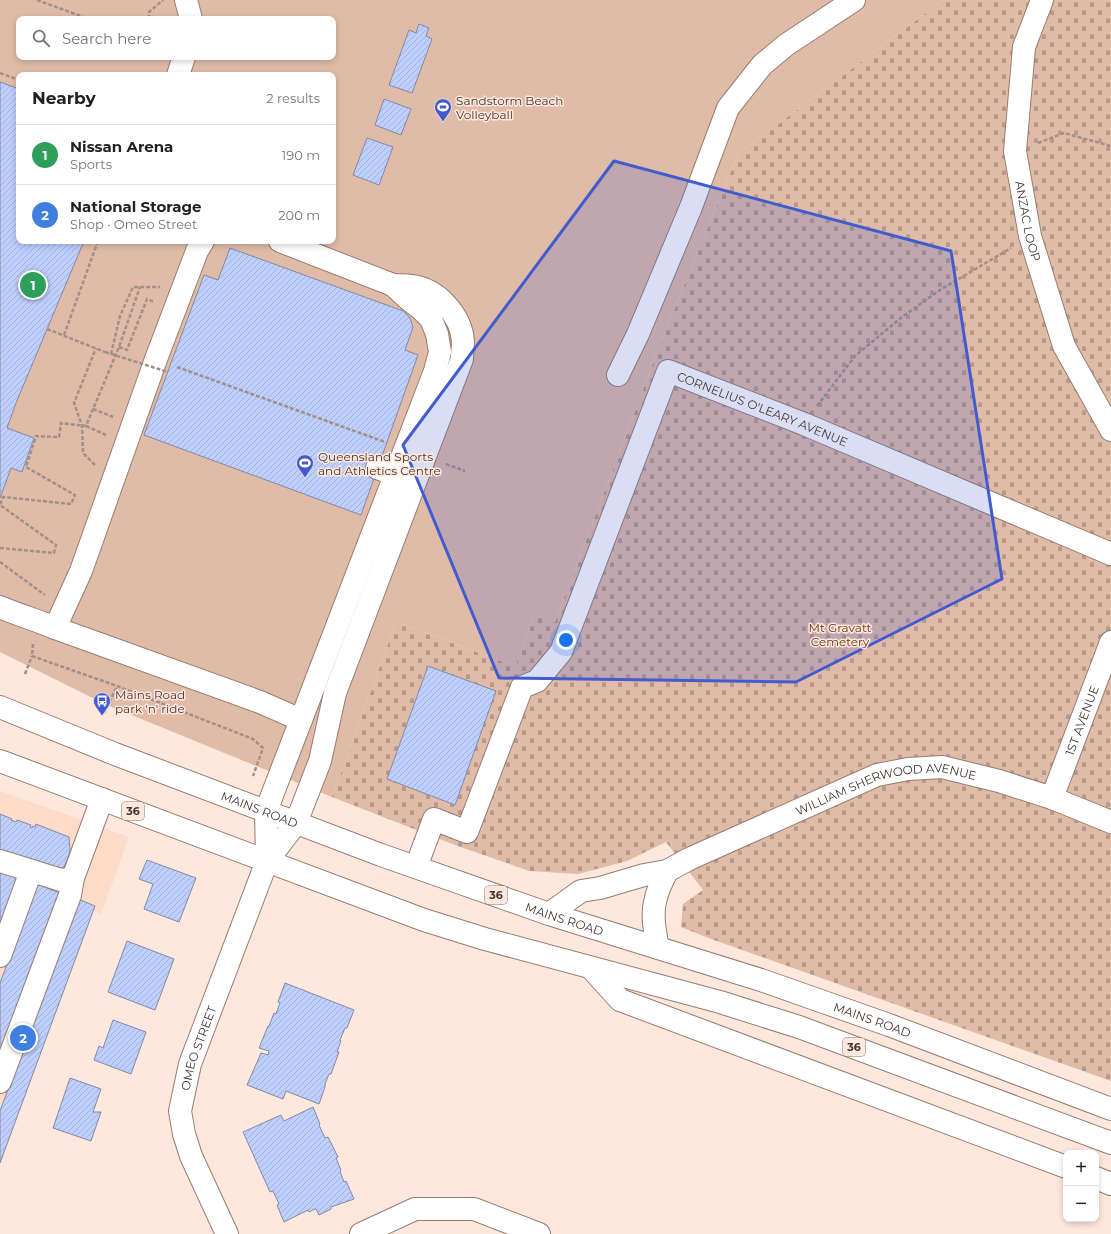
<!DOCTYPE html>
<html lang="en">
<head>
<meta charset="utf-8">
<style>
	body { margin:0; font-family:Montserrat,sans-serif; background:#f6f6f6; color:#202124 }
	.controls { position:absolute; right:12px; bottom:12px; display:grid; overflow:hidden; border-radius:8px; box-shadow:0 2px 6px #0003 }
	.controls button { width:36px; height:36px; display:grid; place-items:center; padding:0; border:0; border-bottom:1px solid #e0e0e0; background:#fff; color:#202124; font:20px sans-serif }
	.you { position:absolute; left:566px; top:640px; width:14px; height:14px; margin:-10px; border:3px solid #fff; border-radius:50%; background:#1a73e8; box-shadow:0 0 0 6px #1a73e833 }
	.badge { display:grid; place-items:center; width:26px; height:26px; border-radius:50%; background:#1a73e8; color:#fff; font-size:13px; font-weight:700 }
	.pin { position:absolute; translate:-50% -50%; border:2px solid #fff; box-shadow:0 1px 4px #0006 }
	.list { margin:0; padding:0; list-style:none }
	h2 { display:flex; justify-content:space-between; align-items:center; height:52px; margin:0; padding:0 16px; font-size:17px }
	h2 small { font-size:13px; font-weight:400; color:#757577 }
	.list li { display:grid; grid-template-columns:26px 1fr auto; gap:12px; align-items:center; box-sizing:border-box; height:60px; padding:0 16px; border-top:1px solid #e0e0e0 }
	.list b { display:block; font-size:15px; white-space:nowrap }
	.list p { margin:0; font-size:13px; white-space:nowrap; color:#757577 }
	.list em { font-size:13px; font-style:normal; color:#757577 }
	.icon { flex:none; width:22px; height:22px; fill:none; stroke:currentColor; stroke-width:2; stroke-linecap:round; stroke-linejoin:round }
	.map { position:relative; flex:none; width:1111px; height:1234px; overflow:hidden }
	.search { position:absolute; background:#fff; box-shadow:0 2px 6px #0003; left:16px; top:16px; width:320px; height:44px; display:flex; align-items:center; gap:10px; box-sizing:border-box; padding:0 14px; border-radius:8px; color:#757577; font-size:15px }
	.panel { position:absolute; background:#fff; box-shadow:0 2px 6px #0003; left:16px; top:72px; width:320px; height:172px; border-radius:8px }
	.map>svg:first-child { display:block }
	.built { fill:#fedac9 }
	.cemetery { fill:url(#cemetery-stones) }
	.garden { fill:#e0bba8; fill-rule:evenodd }
	.building { fill:url(#building-hatch); stroke:#828aa2 }
	.lines { fill:none; stroke-linecap:round; stroke-linejoin:round }
	.minor-casing { stroke:#967d70; stroke-width:24 }
	.major-casing { stroke:#967d70; stroke-width:24 }
	.path { stroke:#a19088; stroke-width:2.5; stroke-dasharray:4 2; stroke-linecap:butt }
	.minor { stroke:#fff; stroke-width:22 }
	.major { stroke:#fff; stroke-width:22 }
	.path-bridge { stroke:#a19088; stroke-width:2.5; stroke-dasharray:4 2; stroke-linecap:butt }
	.marked { fill:#425ccf; fill-opacity:0.2; stroke:#425ccf; stroke-width:3; stroke-linejoin:round }
	.labels { text-anchor:middle; dominant-baseline:central; stroke-width:3; stroke-linejoin:round; paint-order:stroke }
	.shield { fill:#fee7dc; stroke:#7a6c65; stroke-width:1 }
	.shield-label { font-size:11px; font-weight:bold; fill:#423732 }
	.poi-label { font-size:12px; fill:#423732; stroke:#fee7dc; text-anchor:start }
	.street-label { font-size:12px; fill:#423732; stroke:#fee7dc }
	.park-label { font-size:12px; fill:#70330f; stroke:#fee7dc }
</style>
</head>
<body>
<div class="map">
<svg width="1111" height="1234" viewBox="0 0 1111 1234">
	<defs>
		<pattern id="cemetery-stones" width="16" height="16" patternUnits="userSpaceOnUse"><rect width="16" height="16" fill="#e0bba8"/><path d="M2 7V4a2 2 0 0 1 4 0v3zM10 15v-3a2 2 0 0 1 4 0v3z" fill="#b79989"/></pattern>
		<pattern id="building-hatch" width="6" height="6" patternUnits="userSpaceOnUse"><rect width="6" height="6" fill="#becefd"/><path d="M-1 1l2-2M0 6l6-6M5 7l2-2" fill="none" stroke="#a4b2d9"/></pattern>
	</defs>
	<rect width="100%" height="100%" fill="#fee7dc"/>
	<!-- built -->
	<path class="built" d="M 0,791 L 129,837 L 101,914 L 93,910 L 0,1163 Z"/>
	<!-- cemetery -->
	<path class="cemetery" d="M 943,0 L 1111,0 L 1111,1081 L 711,939 L 681,927 L 683,904 L 703,890 L 666,842 L 627,861 L 578,874 L 529,871 L 455,845 L 332,797 L 396,622 L 515,666 L 535,614 L 555,622 L 661,342 L 738,154 Z"/>
	<!-- garden -->
	<path class="garden" d="M 0,0 L 943,0 L 738,154 L 661,342 L 555,622 L 535,614 L 515,666 L 396,622 L 332,797 L 107,705 L 0,652 ZM 19,19 L 333,19 L 333,57 L 19,57 ZM 19,75 L 333,75 L 333,241 L 19,241 Z"/>
	<!-- building -->
	<g class="building">
		<path d="M 419,24 L 429,28 L 426,36 L 432,39 L 412,93 L 389,85 L 409,30 L 416,33 Z"/>
		<path d="M 0,82 L 19,89 L 19,241 L 84,241 L 16,403 L 7,428 L 34,438 L 22,472 L 11,468 L 0,498 Z"/>
		<path d="M 384,99 L 411,109 L 401,135 L 375,125 Z"/>
		<path d="M 367,138 L 393,147 L 379,185 L 353,175 Z"/>
		<path d="M 230,248 L 403,311 L 410,318 L 413,327 L 405,350 L 418,355 L 361,515 L 144,435 L 204,275 L 218,280 Z"/>
		<path d="M 428,666 L 496,691 L 455,805 L 387,779 Z"/>
		<path d="M 0,814 L 12,819 L 11,820 L 16,822 L 17,820 L 31,825 L 30,827 L 32,828 L 33,826 L 35,827 L 36,824 L 69,837 L 70,850 L 68,858 L 64,867 L 60,870 L 0,850 Z"/>
		<path d="M 147,860 L 196,878 L 179,922 L 144,909 L 153,884 L 139,879 Z"/>
		<path d="M 0,870 L 19,877 L 0,928 Z"/>
		<path d="M 37,884 L 60,893 L 0,1057 L 0,983 Z"/>
		<path d="M 78,899 L 95,906 L 0,1163 L 0,1111 Z"/>
		<path d="M 127,941 L 174,959 L 155,1010 L 108,992 Z"/>
		<path d="M 285,983 L 354,1010 L 347,1028 L 345,1028 L 340,1040 L 341,1041 L 337,1052 L 339,1052 L 331,1074 L 329,1074 L 325,1084 L 325,1087 L 319,1104 L 286,1091 L 283,1099 L 247,1085 L 261,1053 L 268,1055 L 269,1051 L 259,1048 L 268,1026 L 269,1026 L 274,1013 L 276,1014 L 280,1003 L 278,1002 Z"/>
		<path d="M 113,1020 L 146,1032 L 131,1074 L 94,1060 L 99,1046 L 103,1048 Z"/>
		<path d="M 70,1078 L 101,1089 L 93,1112 L 101,1112 L 91,1141 L 53,1128 Z"/>
		<path d="M 313,1107 L 320,1124 L 319,1125 L 325,1138 L 328,1137 L 338,1157 L 336,1158 L 341,1170 L 340,1171 L 344,1182 L 346,1181 L 354,1199 L 331,1207 L 331,1209 L 319,1215 L 316,1209 L 315,1209 L 309,1212 L 308,1210 L 284,1222 L 277,1205 L 279,1204 L 273,1191 L 270,1192 L 243,1132 L 281,1115 L 284,1121 Z"/>
	</g>
	<g class="lines">
		<!-- minor casing -->
		<g class="minor-casing">
			<g id="minor">
				<path d="M 186,0 L 191,19"/>
				<path id="s1" d="M 1042,0 L 1024,47 L 1015,151 L 1030,236 L 1064,346 L 1111,430"/>
				<path d="M 178,75 L 184,57"/>
				<path d="M 618,375 L 638,334 L 691,207 L 728,108 L 762,65 L 786,45 L 854,0"/>
				<path d="M 377,468 L 410,480"/>
				<path d="M 0,607 C 18,615 37,620 55,628 L 260,702 L 301,720"/>
				<path d="M 55,628 L 81,571 L 156,359 L 197,251 L 203,241"/>
				<path id="s2" d="M 1052,798 L 1111,642"/>
				<path d="M 0,861 L 61,880 L 73,878"/>
				<path d="M 267,861 L 266,811 L 435,371 L 440,352 L 437,334 L 431,319 L 421,309 L 408,299 L 393,285"/>
				<path id="s3" d="M 416,867 L 434,819 L 467,832 L 522,687 L 537,681 L 561,652 L 668,371 L 804,424 L 1111,554"/>
				<path id="s4" d="M 549,914 L 581,891 L 600,888 L 644,875 L 667,871 L 689,859 L 877,775 L 908,769 L 942,767 L 999,781 L 1052,798 L 1111,822"/>
				<path d="M 658,948 C 655,932 651,914 656,898 C 658,888 663,880 667,871"/>
				<path d="M 0,956 L 31,871"/>
				<path d="M 591,968 L 620,1000 L 1066,1167"/>
				<path d="M 0,1082 L 70,895 L 73,878 L 102,799"/>
				<path d="M 1096,1178 L 1111,1184"/>
				<path id="s5" d="M 227,1234 L 191,1156 L 184,1134 L 180,1111 L 190,1064 L 267,861 L 296,823 L 320,761 L 335,693 L 462,359 C 462,353 463,347 463,341 C 461,315 437,289 412,286 C 406,285 399,285 393,285 L 280,241"/>
				<path d="M 361,1234 L 415,1209 L 474,1209 L 539,1234"/>
			</g>
		</g>
		<!-- major casing -->
		<g class="major-casing">
			<g id="major">
				<path id="s6" d="M 0,707 L 115,754 L 381,855 L 549,914 L 761,980 L 815,999 L 889,1025 L 1111,1109"/>
				<path d="M 0,761 L 424,920 L 485,939 L 720,1002 L 799,1027 L 1111,1143"/>
			</g>
		</g>
		<!-- path -->
		<g class="path">
			<path d="M 37,0 L 89,19"/>
			<path d="M 149,19 L 149,12 L 163,0"/>
			<path d="M 0,73 L 19,80"/>
			<path d="M 1038,143 L 1064,133 L 1111,146"/>
			<path d="M 47,329 L 105,352"/>
			<path d="M 64,335 L 98,241"/>
			<path d="M 119,347 L 127,350 L 147,299 L 152,301 L 151,303"/>
			<path d="M 111,354 L 120,316 L 133,287 L 160,287"/>
			<path d="M 177,367 L 385,442"/>
			<path d="M 817,406 L 855,356 L 902,317 L 940,290 L 1011,248"/>
			<path d="M 93,409 L 113,417"/>
			<path d="M 86,426 L 106,435"/>
			<path d="M 446,464 L 465,471"/>
			<path d="M 95,465 L 83,453 L 82,426 L 74,403 L 96,348"/>
			<path d="M 0,548 L 54,553 L 56,545 L 0,505 L 3,497 L 71,504 L 75,495 L 26,467 L 36,436 L 59,437 L 61,423 L 86,426 L 119,347 L 140,287"/>
			<path d="M 0,562 L 45,595"/>
			<path d="M 33,644 L 32,656 L 117,686 L 253,739 L 263,748 L 253,776"/>
			<path d="M 25,674 L 32,656"/>
			<path d="M 104,713 L 117,686"/>
		</g>
		<!-- minor -->
		<use href="#minor" class="minor"/>
		<!-- major -->
		<use href="#major" class="major"/>
		<!-- path-bridge -->
		<path class="path-bridge" d="M 105,352 L 168,372"/>
	</g>
	<!-- marked area -->
	<path class="marked" d="M 614,161 L 951,251 L 1002,579 L 796,682 L 499,678 L 403,445 Z"/>
	<!-- icons -->
	<defs>
		<g id="stadium-pin" transform="scale(0.9)"><path d="M0 17L-7.5 6A9.5 9.5 0 1 1 7.5 6Z" fill="#425ccf" stroke="#fee7dc"/><path d="M0-5a6.5 5 0 1 0 0 10a6.5 5 0 1 0 0-10ZM-3.5-1.8h7v3.6h-7Z" fill="#fff"/></g>
		<g id="bus-pin" transform="scale(0.9)"><path d="M0 17L-7.5 6A9.5 9.5 0 1 1 7.5 6Z" fill="#425ccf" stroke="#fee7dc"/><path d="M-5-6H5V4H4V6H2V4H-2V6H-4V4H-5ZM-3.5-4V0h7V-4ZM-3.5 1.2v1.5H-2V1.2ZM2 1.2v1.5H3.5V1.2Z" fill="#fff"/></g>
	</defs>
	<g fill-rule="evenodd">
		<use href="#stadium-pin" x="443" y="107"/>
		<use href="#stadium-pin" x="305" y="463"/>
		<use href="#bus-pin" x="102" y="701"/>
	</g>
	<g class="labels">
		<!-- shield labels -->
		<g class="shield">
			<rect x="122" y="802" width="22" height="18" rx="3"/>
			<rect x="485" y="886" width="22" height="18" rx="3"/>
			<rect x="843" y="1038" width="22" height="18" rx="3"/>
		</g>
		<g class="shield-label">
			<text x="133" y="811">36</text>
			<text x="496" y="895">36</text>
			<text x="854" y="1047">36</text>
		</g>
		<!-- poi labels -->
		<g class="poi-label">
			<text x="456" y="100">Sandstorm Beach<tspan x="456" dy="14">Volleyball</tspan></text>
			<text x="318" y="456">Queensland Sports<tspan x="318" dy="14">and Athletics Centre</tspan></text>
			<text x="115" y="694">Mains Road<tspan x="115" dy="14">park 'n' ride</tspan></text>
		</g>
		<!-- street labels -->
		<g class="street-label">
			<text stroke="none"><textPath href="#s1" startOffset="226">ANZAC LOOP</textPath></text>
			<text stroke="none"><textPath href="#s3" startOffset="698">CORNELIUS O'LEARY AVENUE</textPath></text>
			<text stroke="none"><textPath href="#s2" startOffset="83">1ST AVENUE</textPath></text>
			<text stroke="none"><textPath href="#s4" startOffset="365">WILLIAM SHERWOOD AVENUE</textPath></text>
			<text stroke="none"><textPath href="#s6" startOffset="279">MAINS ROAD</textPath></text>
			<text stroke="none"><textPath href="#s6" startOffset="603">MAINS ROAD</textPath></text>
			<text stroke="none"><textPath href="#s6" startOffset="927">MAINS ROAD</textPath></text>
			<text stroke="none"><textPath href="#s5" startOffset="198">OMEO STREET</textPath></text>
		</g>
		<!-- park labels -->
		<g class="park-label">
			<text x="840" y="627">Mt Gravatt<tspan x="840" dy="14">Cemetery</tspan></text>
		</g>
	</g>
</svg>
<div class="controls">
<button>+</button>
<button>−</button>
</div>
<div class="you"></div>
<div class="pin badge" style="left:33px;top:285px;background:#2e9e5b">1</div>
<div class="pin badge" style="left:23px;top:1038px;background:#3f7fe0">2</div>
<div class="search"><svg class="icon" aria-label="search" viewBox="0 0 24 24"><circle cx="10" cy="10" r="6"/><path d="M15 15l6 6"/></svg>Search here</div>
<section class="panel">
<h2>Nearby<small>2 results</small></h2>
<ul class="list">
<li><span class="badge" style="background:#2e9e5b">1</span><div><b>Nissan Arena</b><p>Sports</p></div><em>190 m</em></li>
<li><span class="badge" style="background:#3f7fe0">2</span><div><b>National Storage</b><p>Shop · Omeo Street</p></div><em>200 m</em></li>
</ul>
</section>
</div>
</body>
</html>
